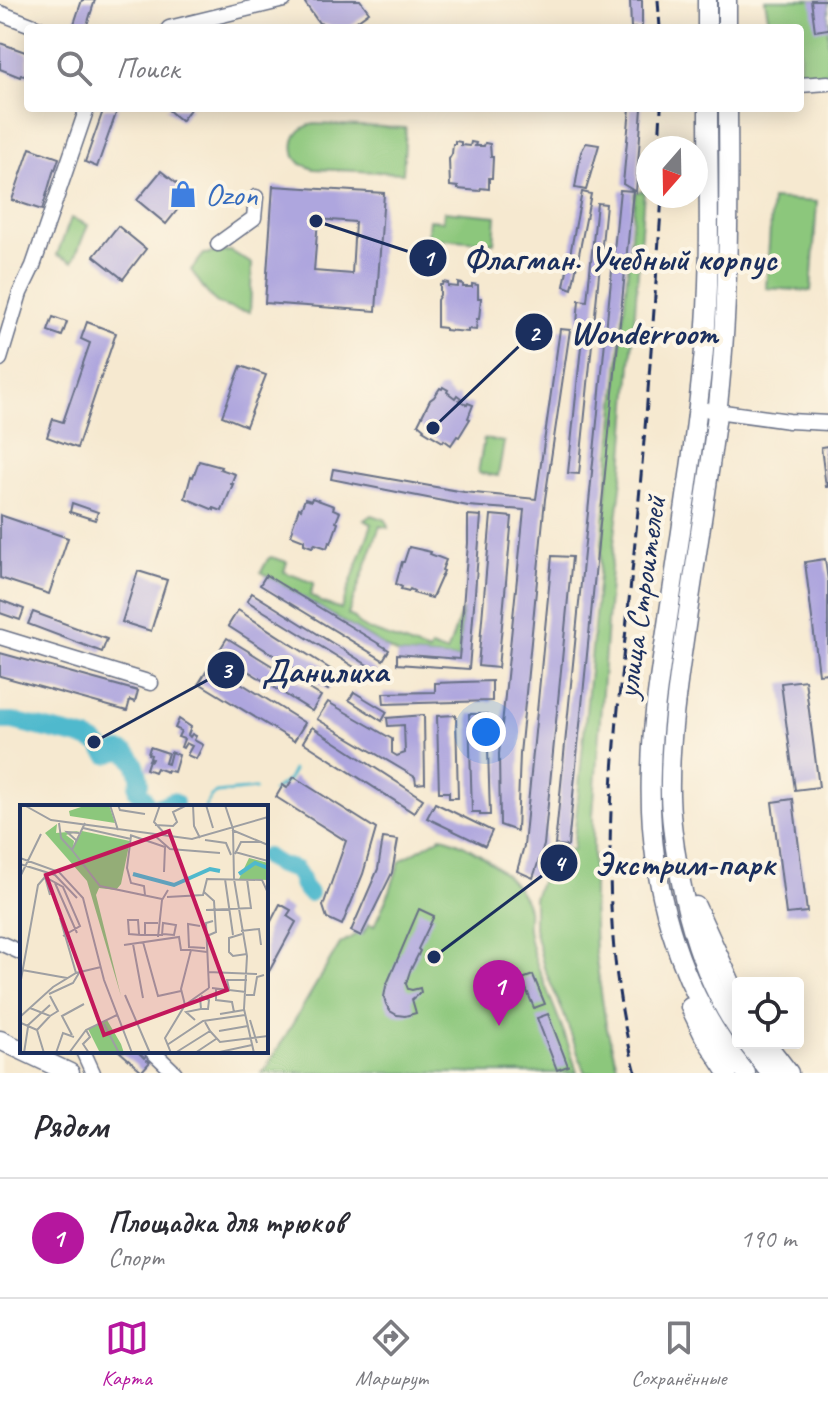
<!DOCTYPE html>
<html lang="ru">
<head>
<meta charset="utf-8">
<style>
	body { margin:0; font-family:Caveat,sans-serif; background:#f7f7f7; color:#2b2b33 }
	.controls { position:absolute; right:24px; bottom:24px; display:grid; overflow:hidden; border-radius:8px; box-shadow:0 4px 20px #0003 }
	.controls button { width:72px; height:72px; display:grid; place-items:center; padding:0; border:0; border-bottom:2px solid #e1e1e2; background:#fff; color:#2b2b33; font:40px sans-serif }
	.compass { position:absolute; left:636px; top:136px; width:72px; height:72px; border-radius:50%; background:#fff; box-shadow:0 4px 20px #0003; rotate:200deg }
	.you { position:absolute; left:486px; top:732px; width:28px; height:28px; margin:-20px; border:6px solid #fff; border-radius:50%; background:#1a73e8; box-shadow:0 0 0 12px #1a73e833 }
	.badge { display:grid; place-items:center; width:52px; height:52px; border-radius:50%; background:#b5179e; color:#fff; font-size:26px; font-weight:700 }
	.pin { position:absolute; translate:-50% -66px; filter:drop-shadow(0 2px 4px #0008) }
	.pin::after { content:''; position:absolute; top:42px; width:28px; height:24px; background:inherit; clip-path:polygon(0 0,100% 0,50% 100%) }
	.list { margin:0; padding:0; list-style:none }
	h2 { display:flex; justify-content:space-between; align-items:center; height:104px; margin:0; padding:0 32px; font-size:34px }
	h2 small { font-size:26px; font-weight:400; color:#7c7c81 }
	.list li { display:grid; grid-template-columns:52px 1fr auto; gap:24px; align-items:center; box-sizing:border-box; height:120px; padding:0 32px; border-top:2px solid #e1e1e2 }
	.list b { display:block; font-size:30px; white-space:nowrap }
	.list p { margin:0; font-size:26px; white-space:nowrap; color:#7c7c81 }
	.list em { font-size:26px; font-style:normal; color:#7c7c81 }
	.icon { flex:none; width:44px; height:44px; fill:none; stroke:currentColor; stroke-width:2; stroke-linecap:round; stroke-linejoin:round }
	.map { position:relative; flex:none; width:828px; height:1073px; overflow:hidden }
	.search { position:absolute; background:#fff; box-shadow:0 4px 20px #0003; left:24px; right:24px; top:24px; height:88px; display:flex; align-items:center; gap:20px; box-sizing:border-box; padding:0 28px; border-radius:8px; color:#7c7c81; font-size:30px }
	.sheet { height:224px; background:#fff }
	nav { display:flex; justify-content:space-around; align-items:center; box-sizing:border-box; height:112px; border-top:2px solid #e1e1e2; background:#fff; font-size:22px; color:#7c7c81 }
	nav a { display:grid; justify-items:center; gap:4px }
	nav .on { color:#b5179e }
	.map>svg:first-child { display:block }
	.green { fill:#8cc77c; stroke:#547b6d; stroke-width:2 }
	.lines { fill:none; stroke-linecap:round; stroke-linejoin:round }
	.stream { stroke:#4fb9cd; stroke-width:3 }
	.river { stroke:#4fb9cd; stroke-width:18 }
	.building { fill:#aea6de; fill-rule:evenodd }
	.minor-casing { stroke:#687086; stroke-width:17 }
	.major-casing { stroke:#687086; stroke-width:21 }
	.minor { stroke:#fff; stroke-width:14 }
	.major { stroke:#fff; stroke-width:18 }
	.rail { stroke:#1b2f5e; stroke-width:3; stroke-dasharray:12 6; stroke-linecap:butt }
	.labels { text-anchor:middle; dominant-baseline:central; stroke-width:8; stroke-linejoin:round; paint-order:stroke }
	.shop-label { font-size:32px; fill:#366cbe; stroke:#fcf5e5; text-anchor:start }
	.street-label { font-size:32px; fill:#1b2f5e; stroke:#fcf5e5 }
	.inset-river { fill:none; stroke:#4fb9cd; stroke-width:4 }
	.inset-road { fill:none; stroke:#9e9fa2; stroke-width:2 }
	.view { fill:#c2185b; fill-opacity:0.15; stroke:#c2185b; stroke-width:4 }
	.inset-edge { fill:none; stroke:#1b2f5e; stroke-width:4 }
	.leader { fill:none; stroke:#1b2f5e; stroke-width:3 }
	.callout-dot { fill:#1b2f5e; stroke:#fcf5e5; stroke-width:3 }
	.mark-label { font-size:24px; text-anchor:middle; font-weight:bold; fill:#fff }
	.callout-label { font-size:34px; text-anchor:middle; font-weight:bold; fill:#1b2f5e; stroke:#fcf5e5; stroke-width:8; stroke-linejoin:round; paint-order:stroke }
</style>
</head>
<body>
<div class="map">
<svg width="828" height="1073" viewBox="0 0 828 1073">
	<rect width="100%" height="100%" fill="#fcf5e5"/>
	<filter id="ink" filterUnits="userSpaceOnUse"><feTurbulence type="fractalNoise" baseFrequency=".0125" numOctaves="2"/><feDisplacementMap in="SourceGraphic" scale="16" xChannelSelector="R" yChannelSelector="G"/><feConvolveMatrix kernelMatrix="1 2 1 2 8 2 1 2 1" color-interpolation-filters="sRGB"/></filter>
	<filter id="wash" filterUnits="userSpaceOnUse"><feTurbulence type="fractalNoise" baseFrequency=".006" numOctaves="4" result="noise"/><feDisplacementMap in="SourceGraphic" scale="32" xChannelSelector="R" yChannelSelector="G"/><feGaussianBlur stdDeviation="1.8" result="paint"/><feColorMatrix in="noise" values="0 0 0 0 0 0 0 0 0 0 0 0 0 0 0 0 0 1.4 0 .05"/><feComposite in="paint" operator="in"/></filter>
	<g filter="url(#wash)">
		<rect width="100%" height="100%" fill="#f6e9d0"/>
		<!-- green -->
		<g class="green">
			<path d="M 765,0 L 828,0 L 828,77 L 800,80 L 800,28 L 770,28 Z"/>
			<path d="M 315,124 L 406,128 L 403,173 L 314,169 L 301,164 L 295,157 C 290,140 297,127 315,124 Z"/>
			<path d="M 644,191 L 623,470 L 611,568 L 593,815 L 593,902 L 595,953 L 606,1025 L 619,1073 L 585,1073 L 563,1012 L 544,968 L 534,928 L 534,898 L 539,884 L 553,864 L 554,849 L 573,850 L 635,192 Z"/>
			<path d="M 772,199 L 817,202 L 811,291 L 766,288 Z"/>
			<path d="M 444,211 L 496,216 L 494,243 L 442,239 L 440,260 L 425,259 L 429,220 L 443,221 Z"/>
			<path d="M 71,218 L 88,225 L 73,262 L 57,255 Z"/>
			<path d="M 231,251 L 252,264 L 250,312 C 212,307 212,300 191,270 L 204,254 Z"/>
			<path d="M 484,439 L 504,442 L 498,476 L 478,473 Z"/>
			<path d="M 371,515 L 386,520 L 388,528 L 380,526 L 348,615 L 355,618 L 358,624 L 367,629 L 429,652 L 431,647 L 447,653 L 462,610 L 459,659 L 397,654 L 261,572 L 268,559 L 271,557 L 287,562 L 284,572 L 314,583 L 310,595 L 323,603 L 341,609 L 372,524 L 364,520 Z"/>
			<path d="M 441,837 C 470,842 521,880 528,909 C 529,915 527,922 528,928 C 529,939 533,953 537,964 C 550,1000 568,1036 577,1073 L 262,1073 L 267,1067 L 340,944 L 358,933 L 362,935 L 369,924 L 374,926 L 390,891 L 400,861 Z"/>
		</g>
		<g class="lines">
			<!-- stream -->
			<g class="stream">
				<path d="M 273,791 L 288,780 L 293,770"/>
				<path d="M 205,807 L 211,796 L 216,793 L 255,789"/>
			</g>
			<!-- river -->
			<g class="river">
				<path d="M 0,721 L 13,721 L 88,739 L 98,744 L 107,755 C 108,755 118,751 120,751 C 134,752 139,772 140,783 L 137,787 L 137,792 L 143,796 L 148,807"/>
				<path d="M 157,807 L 172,801 L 175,803 L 175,807"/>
				<path d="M 266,857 L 279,865 L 296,870 L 300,877 L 303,886 L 309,893"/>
			</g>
		</g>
		<g id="blocks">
			<!-- building -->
			<g class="building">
				<path d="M 82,0 L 95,0 L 86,28 L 75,28 L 73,27 Z"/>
				<path d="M 309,0 L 360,0 L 369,12 L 347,28 L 340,28 L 319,23 L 305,3 Z"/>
				<path d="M 630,0 L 642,0 L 642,28 L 631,28 Z"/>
				<path d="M 811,0 L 828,0 L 828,29 L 815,31 Z"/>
				<path d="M 0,43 L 28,53 L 28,77 L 21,75 L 20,77 L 0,69 Z"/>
				<path d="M 104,108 L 118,108 L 97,167 L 85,162 Z"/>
				<path d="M 166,108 L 191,108 L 181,121 Z"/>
				<path d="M 630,108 L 642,108 L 636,192 L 623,184 Z"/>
				<path d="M 455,141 L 461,142 L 461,145 L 470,146 L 471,142 L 476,143 L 475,146 L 484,146 L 485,143 L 490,144 L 491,157 L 493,157 L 492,178 L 489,178 L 489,189 L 481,188 L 480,191 L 458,189 L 458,187 L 450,186 L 449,159 L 452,154 L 453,144 L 455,144 Z"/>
				<path d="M 586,143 L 599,145 L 586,190 L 575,188 L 581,152 Z"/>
				<path d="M 30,148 L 59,158 L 55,170 L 54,169 L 42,210 L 12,200 Z"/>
				<path d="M 161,171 L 190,194 L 166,224 L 137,200 Z"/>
				<path d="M 273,186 L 384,193 L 376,311 L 265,303 ZM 318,219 L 355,222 L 352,274 L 314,271 Z"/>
				<path d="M 620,190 L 633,191 L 568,846 L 555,845 Z"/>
				<path d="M 582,192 L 591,194 L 572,289 L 564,286 Z"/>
				<path d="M 597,203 L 606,204 L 579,474 L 568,473 L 582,337 L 576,336 L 579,300 L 587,301 Z"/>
				<path d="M 118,226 L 146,249 L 123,279 L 94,256 Z"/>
				<path d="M 443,282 L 448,283 L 448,286 L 458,287 L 458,283 L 463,284 L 463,287 L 472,287 L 472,284 L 478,285 L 478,298 L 481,298 L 479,319 L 477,319 L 476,330 L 468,329 L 468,332 L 445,330 L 445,328 L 437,327 L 437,300 L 440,295 L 440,285 L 442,285 Z"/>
				<path d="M 53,317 L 67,322 L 62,336 L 48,331 Z"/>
				<path d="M 87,322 L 116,333 L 77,448 L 47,437 L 53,419 L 63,422 L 90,343 L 81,339 Z"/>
				<path d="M 560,329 L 570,330 L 545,499 L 520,754 L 517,831 L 500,825 L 499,754 L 524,510 L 468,506 L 331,479 L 333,469 L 464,492 L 536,499 Z"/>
				<path d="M 241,366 L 266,375 L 246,426 L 222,416 Z"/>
				<path d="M 443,387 L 448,390 L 447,392 L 455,398 L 457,395 L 461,398 L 459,400 L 467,405 L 468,403 L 473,405 L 468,418 L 470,419 L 459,437 L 457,436 L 451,445 L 444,440 L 443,442 L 423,430 L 424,429 L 418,424 L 430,400 L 434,397 L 440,388 L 442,389 Z"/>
				<path d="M 828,446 L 828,487 L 826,487 L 821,447 Z"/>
				<path d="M 199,461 L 221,467 L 220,469 L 235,474 L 231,484 L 233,484 L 222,511 L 214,508 L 214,510 L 185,498 L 191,476 L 193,477 Z"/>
				<path d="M 312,498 L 334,506 L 333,509 L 340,512 L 336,522 L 338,523 L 331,543 L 329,542 L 327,548 L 315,544 L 312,547 L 304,544 L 304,540 L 291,535 L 293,529 L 292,528 L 299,508 L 301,509 L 305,499 L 311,501 Z"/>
				<path d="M 72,503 L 98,512 L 95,520 L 70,512 Z"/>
				<path d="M 0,515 L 68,538 L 49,594 L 0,578 Z"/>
				<path d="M 468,515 L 481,516 L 469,669 L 397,664 L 397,654 L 459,659 L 468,543 Z"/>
				<path d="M 491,515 L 512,517 L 498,668 L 478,666 Z"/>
				<path d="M 409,547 L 431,552 L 430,554 L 446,560 L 442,570 L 444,571 L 432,598 L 413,593 L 414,591 L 410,589 L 409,591 L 401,589 L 402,587 L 396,584 L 402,562 L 404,562 Z"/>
				<path d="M 552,556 L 572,557 L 544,845 L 533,878 L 517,871 L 524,846 Z"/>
				<path d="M 825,559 L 828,581 L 828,673 L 819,674 L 805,562 Z"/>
				<path d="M 138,571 L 167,580 L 151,631 L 122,622 Z"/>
				<path d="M 266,575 L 389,650 L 383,660 L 260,585 Z"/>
				<path d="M 252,593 L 377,671 L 372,678 L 247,601 Z"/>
				<path d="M 0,600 L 24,609 L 20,620 L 0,613 Z"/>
				<path d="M 238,610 L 338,674 L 328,690 L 228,626 Z"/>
				<path d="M 33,612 L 107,639 L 102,652 L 28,624 Z"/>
				<path d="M 227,638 L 321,696 L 312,711 L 227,658 L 220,670 L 305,723 L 294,741 L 199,683 Z"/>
				<path d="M 0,653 L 138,691 L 135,702 L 130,700 L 127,711 L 0,676 Z"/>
				<path d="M 805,680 L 819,787 L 795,790 L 781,683 Z"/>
				<path d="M 492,681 L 492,701 L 384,704 L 383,693 L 435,692 L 435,683 Z"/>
				<path d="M 354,692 L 387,712 L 382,721 L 349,700 Z"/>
				<path d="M 328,702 L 392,739 L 392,753 L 397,756 L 405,753 L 404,725 L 388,726 L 387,718 L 424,715 L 425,783 L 416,784 L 415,777 L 317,719 Z"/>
				<path d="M 469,714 L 487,714 L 490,815 L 480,815 L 480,812 L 472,812 Z"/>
				<path d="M 456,715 L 458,798 L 449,798 L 449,792 L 439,792 L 437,716 Z"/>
				<path d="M 179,719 L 191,727 L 188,735 L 190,737 L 192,734 L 196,736 L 194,740 L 203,745 L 196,759 L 187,755 L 192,746 L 186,743 L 183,748 L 181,747 L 184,739 L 178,737 L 181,731 L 175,728 Z"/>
				<path d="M 312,727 L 423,799 L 414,813 L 303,742 Z"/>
				<path d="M 150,747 L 168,753 L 165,763 L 168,764 L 171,752 L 179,755 L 174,772 L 167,770 L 167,772 L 156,768 L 154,772 L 146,769 L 149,760 L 151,761 L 152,759 L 150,758 L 151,755 L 148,754 Z"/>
				<path d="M 294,777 L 376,829 L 363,874 L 342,925 L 327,918 L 323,906 L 346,841 L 276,797 L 283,785 L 287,788 Z"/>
				<path d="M 793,799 L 807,912 L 786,914 L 772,802 Z"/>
				<path d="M 435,803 L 492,831 L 485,846 L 427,818 Z"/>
				<path d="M 383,838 L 398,840 L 392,873 L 361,936 L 351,931 L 378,869 Z"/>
				<path d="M 280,904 L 291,910 L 287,916 L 296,922 L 266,977 L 266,931 Z"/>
				<path d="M 419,909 L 434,916 L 418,949 L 420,951 L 410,971 L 406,984 L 408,989 L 412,990 L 420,988 L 421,992 L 412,999 L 416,1013 L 405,1016 L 397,1015 L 390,1011 L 386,1004 L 384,997 L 386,986 Z"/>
				<path d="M 533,975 L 545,1004 L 534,1008 L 522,979 Z"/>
				<path d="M 548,1014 L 568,1066 L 557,1070 L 537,1018 Z"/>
				<path d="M 119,1051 L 137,1051 L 144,1058 L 147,1054 L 150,1056 L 147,1060 L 150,1062 L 142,1071 Z"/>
			</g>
		</g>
	</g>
	<g filter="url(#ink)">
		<use href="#blocks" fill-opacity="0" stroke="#687086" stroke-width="2"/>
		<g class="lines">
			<!-- minor casing -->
			<g class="minor-casing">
				<g id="minor">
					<path d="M 0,13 L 39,28"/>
					<path d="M 169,28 L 284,0"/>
					<path d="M 800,85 L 828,83"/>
					<path d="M 218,244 L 254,218 L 256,197"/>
					<path d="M 0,359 L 20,293 L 33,266 L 87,108"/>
					<path d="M 709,410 L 789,421 L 828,423"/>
					<path d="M 0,637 L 151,683"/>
					<path d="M 0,943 L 22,953"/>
					<path d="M 83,1051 L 93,1073"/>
					<path d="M 152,1051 L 175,1073"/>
				</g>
			</g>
			<!-- major casing -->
			<g class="major-casing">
				<g id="major">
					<path d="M 707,0 L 707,28"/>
					<path d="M 727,0 L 727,28"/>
					<path d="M 708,108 C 708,180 711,253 706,325 C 704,357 700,390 696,422 C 688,489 677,557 667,625 C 660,673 652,720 651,769 C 647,877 676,988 746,1073"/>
					<path d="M 728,108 C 729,213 729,318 716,422 C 707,490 696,558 686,626 C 678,682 669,738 670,795 C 671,834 679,876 688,914 C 699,956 714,995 738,1030"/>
					<path d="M 696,906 L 738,998"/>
					<path d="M 690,1007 L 704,1036 L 728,1073"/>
					<path d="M 0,1040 L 70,1073"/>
					<path d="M 747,1043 L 770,1073"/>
					<path d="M 766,1043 L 789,1073"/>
				</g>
			</g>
			<!-- minor -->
			<use href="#minor" class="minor"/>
			<!-- major -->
			<use href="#major" class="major"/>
			<!-- rail -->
			<g class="rail">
				<path d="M 658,0 L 660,28"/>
				<path d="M 659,148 L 661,108"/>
				<path d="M 636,1073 C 588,898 618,719 635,542 C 646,427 654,311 662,196"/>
			</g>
		</g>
	</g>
	<!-- icons -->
	<defs>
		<g id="shop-bare" transform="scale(2.16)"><path d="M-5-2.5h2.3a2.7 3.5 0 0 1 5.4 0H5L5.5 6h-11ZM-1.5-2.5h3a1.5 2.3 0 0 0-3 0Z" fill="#3f7fe0" stroke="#fcf5e5" stroke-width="2.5" paint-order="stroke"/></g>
	</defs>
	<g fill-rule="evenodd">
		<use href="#shop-bare" x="183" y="194"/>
	</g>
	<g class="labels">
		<!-- shop labels -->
		<g class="shop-label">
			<text x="205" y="194">Ozon</text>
		</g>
		<!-- street labels -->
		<g class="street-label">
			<text transform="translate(641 597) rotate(-82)">улица Строителей</text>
		</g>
	</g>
	<!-- overview -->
	<g transform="translate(20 805)">
		<rect width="248" height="248" fill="#f6e9d0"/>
		<path d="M 67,0 L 89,0 L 95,18 L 50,11 L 49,6 ZM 37,19 L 36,28 L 60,26 L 46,30 L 54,36 L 53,43 L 62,26 L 110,36 L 101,79 L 96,85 L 79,83 L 76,90 L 101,191 L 67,76 L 25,28 ZM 229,53 L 248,58 L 248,75 L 219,74 ZM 87,215 L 101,239 L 104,248 L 80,248 L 68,224 Z" fill="#8cc77c"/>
		<path class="inset-river" d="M 113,69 L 154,80 L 190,64 L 200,66M 219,69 L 235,58 L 248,63"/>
		<path class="inset-road" d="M 4,0 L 31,15 L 172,34 L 248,12M 90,0 L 98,25M 98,0 L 100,5 L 125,9M 140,0 L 134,17 L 146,30M 173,0 L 174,21 L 180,33M 186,0 L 193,23M 205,0 L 213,24 L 214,74 L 227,151 L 224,204 L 234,248M 39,18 L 41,33 L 52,45M 65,18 L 52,45 L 80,81 L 142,94M 135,20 L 153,21 L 157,17 L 153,7 L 167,0M 63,23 L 111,34M 212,25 L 248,40M 110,30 L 145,42 L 144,67M 134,30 L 150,44 L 200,48M 111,31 L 107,63 L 111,78 L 124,81 L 125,90M 56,35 L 47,27 L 59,28M 185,35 L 206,38 L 211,50M 215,47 L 248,56M 215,49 L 221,37 L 242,37M 0,53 L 39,67 L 63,93 L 84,175 L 112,248M 0,59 L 35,70 L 57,93M 0,72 L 21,29M 205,74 L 213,130M 35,78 L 57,128M 184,87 L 194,96 L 196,127 L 187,131M 30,90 L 25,72 L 43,82 L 60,121 L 43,131M 147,92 L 183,90 L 187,74 L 242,75 L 248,88M 186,105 L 231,103 L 227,74M 40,113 L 56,168M 180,121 L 168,119 L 169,142 L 185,143M 221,126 L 239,124 L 241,140M 119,129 L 118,115 L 108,115 L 109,129 L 121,130 L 142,130 L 143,118 L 156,120 L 154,130 L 143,129M 222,129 L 209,133 L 209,147 L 213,151 L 227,149M 125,130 L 125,118 L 138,118M 138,132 L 142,95 L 148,85M 123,137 L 138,191 L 161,186M 113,139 L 123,193M 104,140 L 159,132 L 161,145 L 171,145M 2,165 L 47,173M 188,167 L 237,169M 0,180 L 18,80 L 25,72M 189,183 L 186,118 L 193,116M 192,183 L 226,187M 196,183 L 196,195 L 212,197 L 214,207M 209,184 L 207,175 L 227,175M 29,189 L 53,178 L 59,168M 105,190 L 130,248M 226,190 L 234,190 L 237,172 L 244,170M 181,191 L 189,195 L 188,204 L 181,204M 165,200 L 161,184 L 171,145 L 187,147M 10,203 L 30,211 L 38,206 L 30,191M 200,209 L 224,205M 1,211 L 33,182 L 56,168 L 81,162M 175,215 L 166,207 L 181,204 L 180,192M 230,215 L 237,238M 1,218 L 17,225 L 30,211M 84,219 L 99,248M 7,221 L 30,200M 17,225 L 24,248M 66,225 L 70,232 L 63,239 L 69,248M 190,226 L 200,237 L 248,231M 199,226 L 228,221M 52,230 L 42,211 L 64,199M 147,240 L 183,216 L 225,210M 4,248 L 8,222M 36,248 L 43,228 L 54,232M 49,248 L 66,225 L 97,210M 151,248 L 145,233 L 165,200 L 189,183M 155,248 L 190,226 L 185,217M 175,248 L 196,234M 195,248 L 232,240"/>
		<path class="view" d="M 149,26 L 207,185 L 84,230 L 26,70 Z"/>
		<rect width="248" height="248" class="inset-edge"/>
	</g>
	<!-- callouts -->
	<path class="leader" d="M316 221L428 258M433 428L534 332M94 742L226 670M434 957L559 863"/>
	<g class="callout-dot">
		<circle cx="316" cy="221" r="8"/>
		<circle cx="433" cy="428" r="8"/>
		<circle cx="94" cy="742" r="8"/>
		<circle cx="434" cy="957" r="8"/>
		<circle cx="428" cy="258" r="20"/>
		<circle cx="534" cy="332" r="20"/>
		<circle cx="226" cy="670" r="20"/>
		<circle cx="559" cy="863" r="20"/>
	</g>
	<g class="mark-label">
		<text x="428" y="266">1</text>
		<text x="534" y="341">2</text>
		<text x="226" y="678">3</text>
		<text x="559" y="871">4</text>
	</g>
	<g class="callout-label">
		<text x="620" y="270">Флагман. Учебный корпус</text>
		<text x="644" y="344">Wonderroom</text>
		<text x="325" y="682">Данилиха</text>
		<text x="685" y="875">Экстрим-парк</text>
	</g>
</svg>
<div class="controls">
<button><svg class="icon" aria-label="locate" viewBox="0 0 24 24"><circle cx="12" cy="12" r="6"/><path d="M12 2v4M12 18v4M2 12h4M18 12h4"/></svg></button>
</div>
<svg class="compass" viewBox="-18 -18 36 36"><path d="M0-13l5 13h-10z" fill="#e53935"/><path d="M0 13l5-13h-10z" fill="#7c7c81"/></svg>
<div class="you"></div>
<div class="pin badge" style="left:499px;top:1026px">1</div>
<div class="search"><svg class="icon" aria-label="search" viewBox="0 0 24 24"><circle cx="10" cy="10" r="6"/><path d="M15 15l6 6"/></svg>Поиск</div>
</div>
<section class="sheet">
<h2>Рядом<small></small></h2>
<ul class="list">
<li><span class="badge">1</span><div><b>Площадка для трюков</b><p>Спорт</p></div><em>190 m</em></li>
</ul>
</section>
<nav>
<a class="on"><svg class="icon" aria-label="map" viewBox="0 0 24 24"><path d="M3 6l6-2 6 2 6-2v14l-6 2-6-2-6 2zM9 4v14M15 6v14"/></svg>Карта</a>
<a><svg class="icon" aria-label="directions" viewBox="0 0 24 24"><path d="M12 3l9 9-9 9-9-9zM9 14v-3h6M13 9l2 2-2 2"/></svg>Маршрут</a>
<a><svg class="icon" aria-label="saved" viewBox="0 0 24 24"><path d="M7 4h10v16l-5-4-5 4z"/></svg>Сохранённые</a>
</nav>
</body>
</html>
